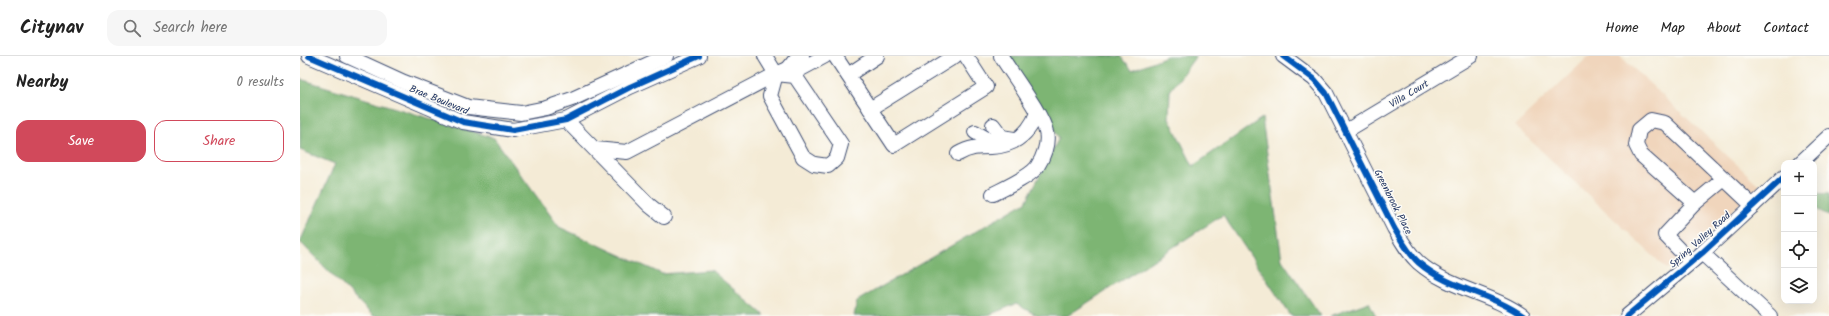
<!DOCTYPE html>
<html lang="en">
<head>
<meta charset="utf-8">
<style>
	body { margin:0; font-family:Kalam,sans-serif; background:#f6f6f6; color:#222 }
	.controls { position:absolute; right:12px; bottom:12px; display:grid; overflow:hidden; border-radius:8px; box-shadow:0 4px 16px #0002 }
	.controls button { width:36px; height:36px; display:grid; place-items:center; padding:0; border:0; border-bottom:1px solid #e0e0e0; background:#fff; color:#222; font:20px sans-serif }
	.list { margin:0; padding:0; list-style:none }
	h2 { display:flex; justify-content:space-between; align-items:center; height:52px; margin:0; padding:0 16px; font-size:17px }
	h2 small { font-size:13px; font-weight:400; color:#767676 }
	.actions { display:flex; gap:8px; padding:12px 16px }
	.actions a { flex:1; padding:9px 0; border:1px solid #d1495b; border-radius:12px; text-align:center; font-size:14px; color:#d1495b }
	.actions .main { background:#d1495b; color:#fff }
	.icon { flex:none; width:22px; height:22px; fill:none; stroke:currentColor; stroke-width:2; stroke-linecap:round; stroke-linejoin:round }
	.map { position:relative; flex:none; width:1529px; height:260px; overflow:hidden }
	header { display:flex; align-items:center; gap:24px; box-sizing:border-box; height:56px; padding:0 20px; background:#fff; border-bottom:1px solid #e0e0e0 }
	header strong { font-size:19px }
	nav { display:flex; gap:22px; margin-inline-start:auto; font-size:14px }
	.search { width:280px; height:36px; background:#f6f6f6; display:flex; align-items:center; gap:10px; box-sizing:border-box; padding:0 14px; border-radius:12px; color:#767676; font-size:15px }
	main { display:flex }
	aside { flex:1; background:#fff }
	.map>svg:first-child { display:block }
	.built { fill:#f0d5bc }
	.forest { fill:#7db573; stroke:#4c7268 }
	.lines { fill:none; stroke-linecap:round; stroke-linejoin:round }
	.minor-casing { stroke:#3c4b70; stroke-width:16 }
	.minor { stroke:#fff; stroke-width:14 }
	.cycleway-casing { stroke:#fdfcf7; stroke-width:8 }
	.cycleway { stroke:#0057b8; stroke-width:6 }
	.labels { text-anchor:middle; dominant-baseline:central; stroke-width:3; stroke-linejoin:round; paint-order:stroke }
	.street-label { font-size:10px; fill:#1b2f5e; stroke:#fdfcf7 }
</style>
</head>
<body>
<header>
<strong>Citynav</strong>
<div class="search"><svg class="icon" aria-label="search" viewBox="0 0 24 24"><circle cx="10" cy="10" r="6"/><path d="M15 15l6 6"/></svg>Search here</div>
<nav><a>Home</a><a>Map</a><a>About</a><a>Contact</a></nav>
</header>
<main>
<aside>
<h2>Nearby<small>0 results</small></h2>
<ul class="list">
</ul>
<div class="actions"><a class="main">Save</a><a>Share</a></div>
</aside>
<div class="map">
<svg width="1529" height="260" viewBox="0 0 1529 260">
	<rect width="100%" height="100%" fill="#fdfcf7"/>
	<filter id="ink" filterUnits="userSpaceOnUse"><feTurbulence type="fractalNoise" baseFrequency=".025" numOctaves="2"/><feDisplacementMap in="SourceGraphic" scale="8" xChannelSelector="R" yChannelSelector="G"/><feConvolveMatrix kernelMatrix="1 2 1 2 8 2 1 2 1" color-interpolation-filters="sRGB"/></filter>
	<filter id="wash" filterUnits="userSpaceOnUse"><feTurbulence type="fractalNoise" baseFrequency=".012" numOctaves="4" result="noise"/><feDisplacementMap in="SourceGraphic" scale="16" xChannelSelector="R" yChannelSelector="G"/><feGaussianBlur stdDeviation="0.9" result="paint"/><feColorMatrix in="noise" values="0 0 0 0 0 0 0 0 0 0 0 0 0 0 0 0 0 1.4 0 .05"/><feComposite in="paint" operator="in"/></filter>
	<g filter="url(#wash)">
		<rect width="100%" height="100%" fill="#f4ebd6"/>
		<!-- built -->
		<path class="built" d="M 1289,0 L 1320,0 L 1460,130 L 1367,213 L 1215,70 Z"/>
		<!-- forest -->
		<g class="forest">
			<path d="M 705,0 L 821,0 L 832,14 L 867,0 L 896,0 L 870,35 L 869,62 L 893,110 L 962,62 L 982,204 L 1021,260 L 991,260 L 923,159 L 767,260 L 738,260 L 716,248 L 686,260 L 554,260 L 557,245 L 726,146 L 759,82 Z"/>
			<path d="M 0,23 L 194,82 L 259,171 L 362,218 L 411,214 L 465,260 L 73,260 L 0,186 L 35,108 L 0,94 Z"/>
			<path d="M 1514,137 L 1529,138 L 1529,160 L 1523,158 L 1514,150 Z"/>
			<path d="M 1069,246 L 1076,260 L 1030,260 Z"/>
		</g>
	</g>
	<g filter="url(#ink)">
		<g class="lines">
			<!-- minor casing -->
			<g class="minor-casing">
				<g id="minor">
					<path d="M 9,0 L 163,66 L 213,74 L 266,64 L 330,31 L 399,0"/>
					<path d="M 47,0 L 104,26 L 168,51 L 221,57 L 246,52 L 272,43 L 366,0"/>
					<path d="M 465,0 L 476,18 L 470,40 L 503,101 L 514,108 L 528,110 L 537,102 L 541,88 L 495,20 L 476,18"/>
					<path d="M 535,0 L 594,89 L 686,31 L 666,0"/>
					<path d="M 983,0 L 1014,23 L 1026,37 L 1094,172 C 1101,184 1108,197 1119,207 C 1149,233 1191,237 1223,260"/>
					<path d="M 488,13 L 495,4 L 502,0"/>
					<path d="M 548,19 L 577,0"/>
					<path d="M 570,53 L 655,0"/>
					<path d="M 266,64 L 349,149 L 364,161"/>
					<path d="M 693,69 L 702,81 L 714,83"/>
					<path d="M 1046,75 L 1171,0"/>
					<path d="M 675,76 L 694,87 L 698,86"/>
					<path d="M 295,93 L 327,96 L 476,18 L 488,13 L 499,14 L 525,0"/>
					<path d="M 658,98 C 670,91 678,91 691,91 C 714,90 729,78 737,57"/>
					<path d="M 1500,107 L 1529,80"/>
					<path d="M 693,138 C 705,132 728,122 737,111 C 743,102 749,87 746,76 C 743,59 711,17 701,0"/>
					<path d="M 1395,147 L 1424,123"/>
					<path d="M 1402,197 L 1470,260"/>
					<path d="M 1391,206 L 1365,179 L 1395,147 L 1341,99 L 1336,89 L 1339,74 L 1351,64 L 1365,67 L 1453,150"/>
					<path d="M 1327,260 L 1402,197 L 1484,121"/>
				</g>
			</g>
			<!-- minor -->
			<use href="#minor" class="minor"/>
			<!-- cycleway casing -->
			<g class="cycleway-casing">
				<g id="cycleway">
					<path d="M 9,0 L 163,66 L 213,74 L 266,64 L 330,31 L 399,0"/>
					<path d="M 983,0 L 1014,23 L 1026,37 L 1094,172 C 1101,184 1108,197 1119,207 C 1149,233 1191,237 1223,260"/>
					<path d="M 1327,260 L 1402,197 L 1484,121"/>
				</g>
			</g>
			<!-- cycleway -->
			<use href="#cycleway" class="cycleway"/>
		</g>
	</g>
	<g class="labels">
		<!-- street labels -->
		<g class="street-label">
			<text transform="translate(1109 38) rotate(-31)">Villa Court</text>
			<text transform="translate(139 44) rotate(22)">Brae Boulevard</text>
			<text transform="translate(1093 146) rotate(63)">Greenbrook Place</text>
			<text transform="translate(1400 184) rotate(-42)">Spring Valley Road</text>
		</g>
	</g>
</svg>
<div class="controls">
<button>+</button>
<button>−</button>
<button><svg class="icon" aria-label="locate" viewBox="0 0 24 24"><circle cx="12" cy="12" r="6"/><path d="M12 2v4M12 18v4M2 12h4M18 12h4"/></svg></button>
<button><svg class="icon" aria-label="layers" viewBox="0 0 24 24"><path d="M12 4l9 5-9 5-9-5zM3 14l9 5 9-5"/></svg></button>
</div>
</div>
</main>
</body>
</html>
